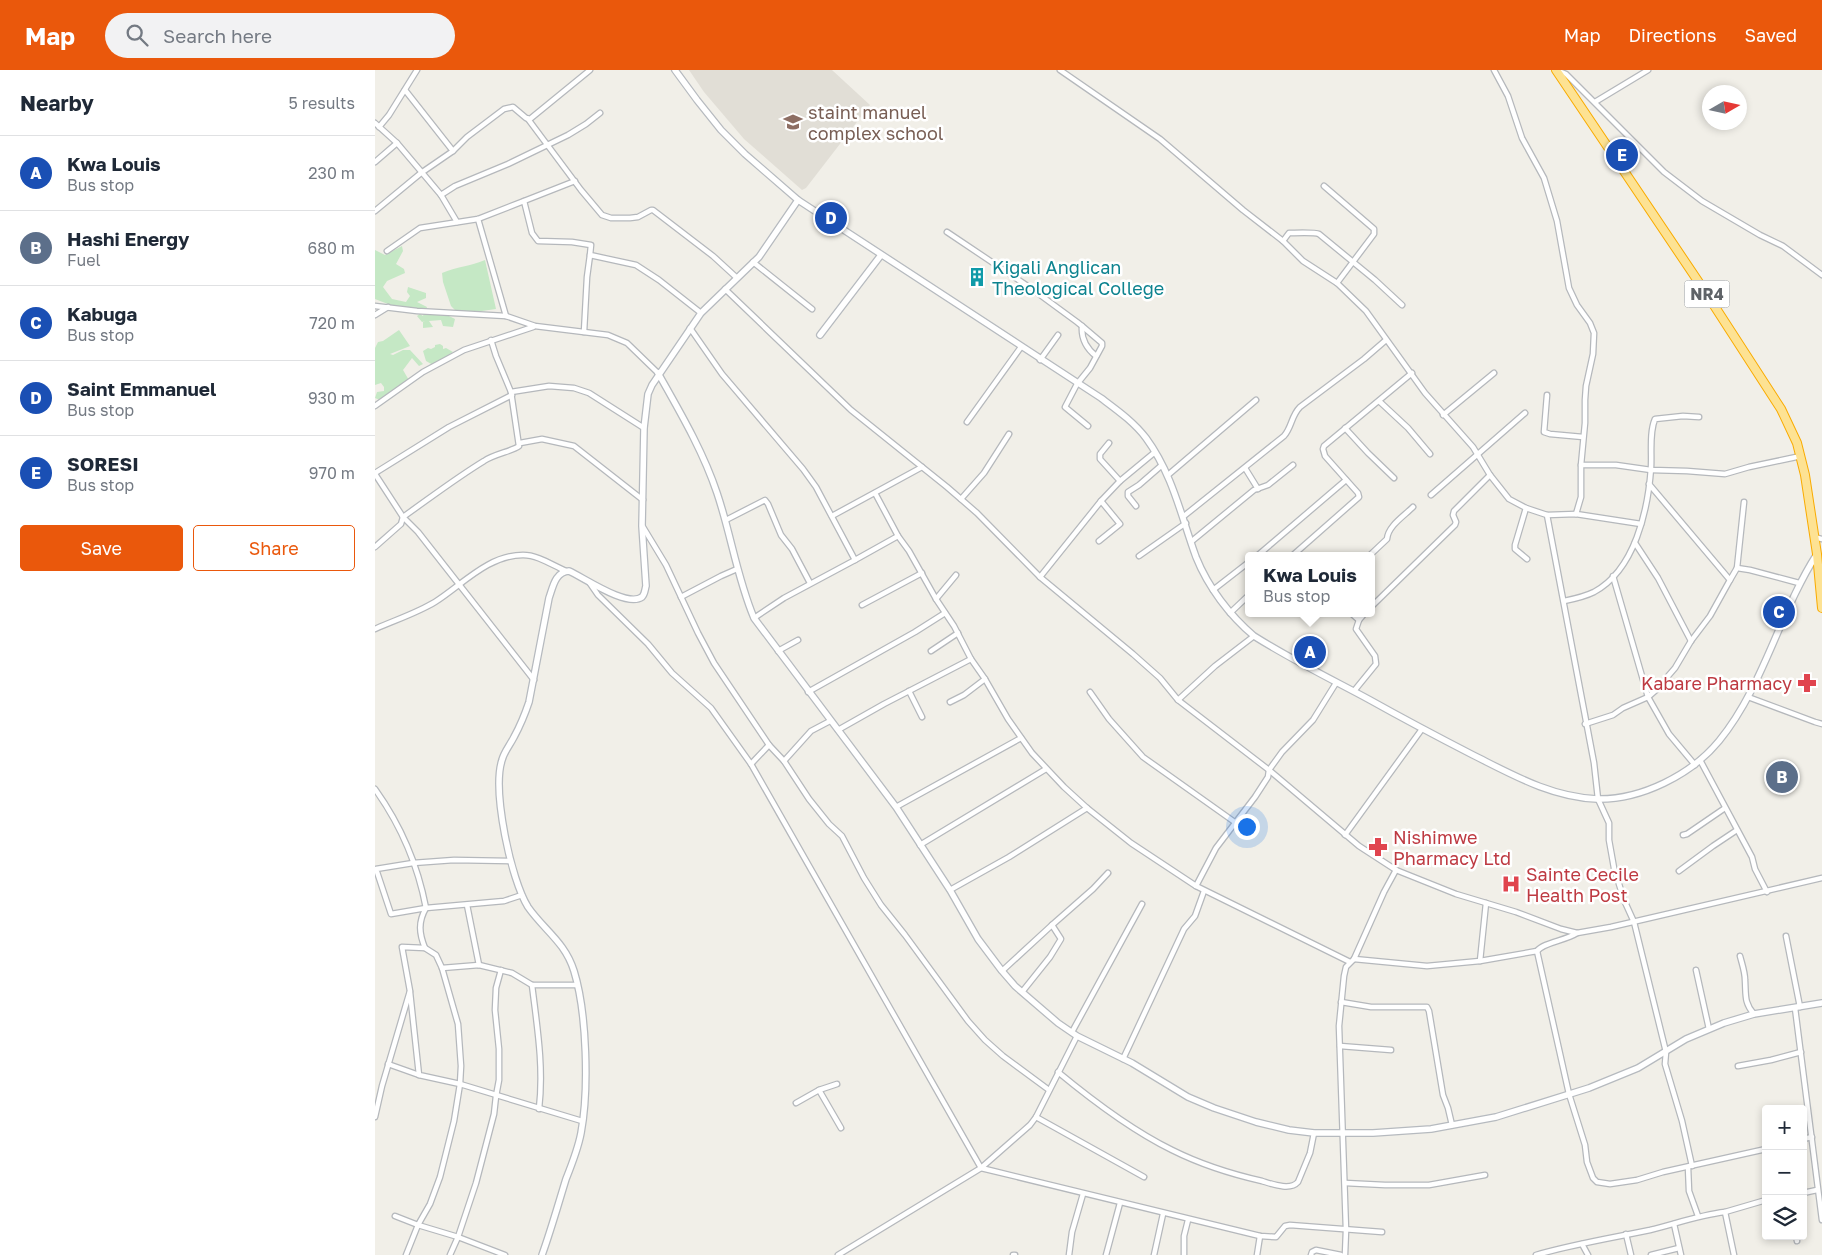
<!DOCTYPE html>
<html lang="en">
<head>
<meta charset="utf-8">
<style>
	body { margin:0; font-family:"Golos Text",sans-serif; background:#f2f2f3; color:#1f2937 }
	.controls { position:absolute; right:15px; bottom:15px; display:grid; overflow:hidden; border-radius:5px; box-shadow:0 2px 8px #0003 }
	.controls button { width:45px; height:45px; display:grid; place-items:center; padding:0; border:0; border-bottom:1px solid #e0e1e3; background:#fff; color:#1f2937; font:25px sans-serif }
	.compass { position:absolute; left:1327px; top:15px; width:45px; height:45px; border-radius:50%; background:#fff; box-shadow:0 2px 8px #0003; rotate:81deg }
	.you { position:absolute; left:871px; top:756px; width:18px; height:18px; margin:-12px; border:4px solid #fff; border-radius:50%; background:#1a73e8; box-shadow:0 0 0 8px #1a73e833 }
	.badge { display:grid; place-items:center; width:32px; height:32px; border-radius:50%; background:#ea580c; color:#fff; font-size:16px; font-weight:700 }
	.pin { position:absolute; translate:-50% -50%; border:2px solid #fff; box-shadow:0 1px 5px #0006 }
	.popup { position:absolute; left:870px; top:482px; width:130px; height:65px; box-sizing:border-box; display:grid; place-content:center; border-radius:5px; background:#fff; filter:drop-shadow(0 1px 4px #0005); font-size:16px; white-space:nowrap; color:#747a83 }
	.popup b { font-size:19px; color:#1f2937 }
	.popup::after { content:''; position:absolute; left:50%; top:100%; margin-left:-10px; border:10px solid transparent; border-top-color:#fff }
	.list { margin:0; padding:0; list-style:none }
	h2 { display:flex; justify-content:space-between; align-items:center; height:65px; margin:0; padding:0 20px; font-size:21px }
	h2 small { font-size:16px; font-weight:400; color:#747a83 }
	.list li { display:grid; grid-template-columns:32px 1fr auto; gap:15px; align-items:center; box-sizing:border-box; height:75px; padding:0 20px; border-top:1px solid #e0e1e3 }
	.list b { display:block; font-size:19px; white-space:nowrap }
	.list p { margin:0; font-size:16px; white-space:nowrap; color:#747a83 }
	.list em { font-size:16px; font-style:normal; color:#747a83 }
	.actions { display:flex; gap:10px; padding:15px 20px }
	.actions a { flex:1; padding:11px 0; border:1px solid #ea580c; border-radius:5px; text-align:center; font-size:18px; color:#ea580c }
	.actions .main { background:#ea580c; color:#fff }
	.icon { flex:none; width:28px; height:28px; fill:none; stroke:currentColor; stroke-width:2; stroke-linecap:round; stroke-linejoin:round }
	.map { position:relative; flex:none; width:1447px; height:1185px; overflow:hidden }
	header { display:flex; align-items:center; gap:30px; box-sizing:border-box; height:70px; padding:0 25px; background:#ea580c; color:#fff }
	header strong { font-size:24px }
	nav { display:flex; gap:28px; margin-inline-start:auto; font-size:18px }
	.search { width:350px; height:45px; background:#f2f2f3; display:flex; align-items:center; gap:12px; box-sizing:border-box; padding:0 18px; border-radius:28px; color:#747a83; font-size:19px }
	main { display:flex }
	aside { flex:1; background:#fff }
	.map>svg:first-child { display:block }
	.education { fill:#e1ded6 }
	.green { fill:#c5e8c5 }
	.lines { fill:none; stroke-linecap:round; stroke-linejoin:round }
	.street-casing { stroke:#b5b8bc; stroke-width:7 }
	.secondary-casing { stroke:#b6babf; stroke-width:8 }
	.highway-casing { stroke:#f9ab00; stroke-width:10 }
	.street { stroke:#fff; stroke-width:4.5 }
	.secondary { stroke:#fff; stroke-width:5.5 }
	.highway { stroke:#fde293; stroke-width:8 }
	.labels { text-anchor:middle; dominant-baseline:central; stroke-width:5; stroke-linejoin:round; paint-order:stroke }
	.shield { fill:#fff; stroke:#8f9295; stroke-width:1 }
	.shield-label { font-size:16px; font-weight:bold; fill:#5f6368 }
	.education-label { font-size:18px; fill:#785e54; stroke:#fff; text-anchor:start }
	.culture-label { font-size:18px; fill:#0d838f; stroke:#fff; text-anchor:start }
	.health-label { font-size:18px; fill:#be3a42; stroke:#fff; text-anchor:start }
</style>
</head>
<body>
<header>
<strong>Map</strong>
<div class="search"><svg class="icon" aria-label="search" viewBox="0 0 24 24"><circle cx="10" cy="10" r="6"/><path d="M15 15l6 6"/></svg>Search here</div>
<nav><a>Map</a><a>Directions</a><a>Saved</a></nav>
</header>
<main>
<aside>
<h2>Nearby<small>5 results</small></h2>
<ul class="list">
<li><span class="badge" style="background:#1a4fb4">A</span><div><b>Kwa Louis</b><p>Bus stop</p></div><em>230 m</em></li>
<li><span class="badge" style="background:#5c6f8a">B</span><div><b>Hashi Energy</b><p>Fuel</p></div><em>680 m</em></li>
<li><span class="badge" style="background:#1a4fb4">C</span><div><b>Kabuga</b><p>Bus stop</p></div><em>720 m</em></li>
<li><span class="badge" style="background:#1a4fb4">D</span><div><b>Saint Emmanuel</b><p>Bus stop</p></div><em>930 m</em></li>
<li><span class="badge" style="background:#1a4fb4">E</span><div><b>SORESI</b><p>Bus stop</p></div><em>970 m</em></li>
</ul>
<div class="actions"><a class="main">Save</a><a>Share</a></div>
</aside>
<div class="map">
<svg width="1447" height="1185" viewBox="0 0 1447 1185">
	<rect width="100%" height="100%" fill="#f1efe8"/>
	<!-- education -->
	<path class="education" d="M 314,0 L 457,0 L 495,35 L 431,118 L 427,120 L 369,69 L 329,22 Z"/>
	<!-- green -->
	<g class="green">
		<path d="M 27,176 L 28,181 L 21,194 L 29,199 L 30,203 L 12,211 L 8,217 L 17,229 L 31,232 L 35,226 L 32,222 L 33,217 L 51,223 L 51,228 L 42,232 L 52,237 L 51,240 L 18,236 L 0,229 L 0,180 L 10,185 Z"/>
		<path d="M 110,190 L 121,239 L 100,242 L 81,241 L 76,236 L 68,212 L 67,203 C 81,197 96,196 110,190 Z"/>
		<path d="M 52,242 L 53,245 L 63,244 L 68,246 L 70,244 L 80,249 L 78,257 L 68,256 L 66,250 L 54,251 L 58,257 L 48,258 L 48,252 L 50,251 L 47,252 L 42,246 L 45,244 L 48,246 L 49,243 Z"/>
		<path d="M 24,260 L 35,276 L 15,284 L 18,285 L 28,280 L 35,280 L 48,294 L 44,296 L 37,288 L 28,300 L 35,312 L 5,330 L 0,328 L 2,322 L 9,321 L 9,317 L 6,313 L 0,315 L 0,278 L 3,272 L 8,271 Z"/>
		<path d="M 65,274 L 68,276 L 68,279 L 71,278 L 78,282 L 58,295 L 51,291 L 48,281 L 53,278 L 56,279 L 60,277 L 60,275 Z"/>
	</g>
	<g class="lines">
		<!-- street casing -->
		<g class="street-casing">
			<g id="street">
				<path d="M 685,0 L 785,69 L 868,140 L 908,171 L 928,191 L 962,213 L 991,241 L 1050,323 L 1098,377 L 1115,405 L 1134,429 L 1151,438 L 1172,445 L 1219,693 L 1223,729 L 1234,753 L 1234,770 L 1239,798 L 1249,830 L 1259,852 L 1291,982 L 1290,994 L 1307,1051 L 1317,1096"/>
				<path d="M 1119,0 L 1133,26 L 1147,68 L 1169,108 L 1182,151 L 1194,218 L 1202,235 L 1215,253 L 1219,263 L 1218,284 L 1211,316 L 1210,330 L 1210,353 L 1206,395 L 1206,427 L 1201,444"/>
				<path d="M 1181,0 L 1191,4 L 1289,102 L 1327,131 L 1385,165 L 1408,176 L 1447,205"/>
				<path d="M 30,20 L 78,81"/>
				<path d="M 1220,32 L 1273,0"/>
				<path d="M 153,49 L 206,120 L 227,145 L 236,148 L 255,148 L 263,147 L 276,140 L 278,140 L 338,186 L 362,208"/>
				<path d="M 0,53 L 22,73 L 66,125 L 82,152"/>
				<path d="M 4,57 L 14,45 L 42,0"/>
				<path d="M 0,92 L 22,73"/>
				<path d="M 949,116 L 999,159 L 999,164 L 962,213"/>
				<path d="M 66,125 L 80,116 L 133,94 L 193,65 L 211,54 L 225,43"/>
				<path d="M 149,131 L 200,111"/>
				<path d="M 0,141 L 46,103 L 78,81 L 92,67 L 129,39 L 138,37 L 151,48 L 155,49 L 215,0"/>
				<path d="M 103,149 L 131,246"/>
				<path d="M 572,162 L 657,219 L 702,252 L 707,256 C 706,269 711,278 721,286"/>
				<path d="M 908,171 L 914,163 C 920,163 940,162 944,164 L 1000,210 L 1027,235"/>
				<path d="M 12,181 L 45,158 L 103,149 L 149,131 L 157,163 L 163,171 L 197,172 L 216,175 L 215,185 L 261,195 L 284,210 L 326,243"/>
				<path d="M 378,192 L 437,239"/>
				<path d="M 350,219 L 476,340 L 572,417 L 602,443 L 665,507 L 758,584 L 785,608 L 803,630 L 894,700 L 984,776 L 1021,800 L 1081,824 L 1141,842 L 1186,859 L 1202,863 L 1236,857 L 1447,808"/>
				<path d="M 0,236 L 42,241 L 131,246 L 160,256 L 233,265 L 252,273 L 283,303"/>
				<path d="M 0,245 L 13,237"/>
				<path d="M 707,256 L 727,273 L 727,276 L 715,298 L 702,314 L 690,337 L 713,356"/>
				<path d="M 315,258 L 347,304 L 428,399 L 441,417 L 480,490 L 409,528 L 379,548"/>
				<path d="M 209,262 L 212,207 L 215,185"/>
				<path d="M 116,270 L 121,286 L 136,322 L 174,316 L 199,318 L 214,323 L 269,358"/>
				<path d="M 665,290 L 683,265"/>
				<path d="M 1172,325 L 1169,362 L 1175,364 L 1208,367"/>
				<path d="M 1004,331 L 1033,358 L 1055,384"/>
				<path d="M 0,336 L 48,302 L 89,280 L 158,257"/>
				<path d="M 1068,345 L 1119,303"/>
				<path d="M 592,352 L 646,277"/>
				<path d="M 970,358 L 993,383 L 1019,408"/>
				<path d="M 145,373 L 167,369 L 199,376 L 268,430"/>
				<path d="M 734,373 L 725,384 L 725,389 L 745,411 L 780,382"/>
				<path d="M 1206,395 L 1241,395 L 1276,400 L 1312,401 L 1350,404 L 1374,397 L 1426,386"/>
				<path d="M 870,398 L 883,419"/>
				<path d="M 0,403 L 74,357 L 137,325"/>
				<path d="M 0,404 L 28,447 L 43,462 L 159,610"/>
				<path d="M 793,405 L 881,330"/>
				<path d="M 500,423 L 523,466 L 534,481 L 561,529 L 579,556 L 596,589 L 610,609 L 633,649 L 657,683 L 689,717 L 712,738 L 756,773 L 821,816 L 975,892"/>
				<path d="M 1056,425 L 1150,343"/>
				<path d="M 586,429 L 609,403 L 634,364"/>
				<path d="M 761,436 L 753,426 L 753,422 L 764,415 L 787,395"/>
				<path d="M 1151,438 L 1140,475 L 1140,479 L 1152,489"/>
				<path d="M 1172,445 L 1201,444 L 1266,454"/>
				<path d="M 457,446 L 547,397"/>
				<path d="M 809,446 L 909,366 C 917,357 916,346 925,337 L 989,289 L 1011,270"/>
				<path d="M 351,450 L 390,430 L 393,434 L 406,465 L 417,479 L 435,513"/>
				<path d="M 268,457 L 291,495 L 323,563 L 339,593 L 394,675 L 409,691 L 434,729 L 454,754 L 467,766 L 489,808 L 506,835 L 530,865 L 593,951 L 610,970 L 628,986 L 674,1020"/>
				<path d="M 1439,467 L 1447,469"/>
				<path d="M 724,471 L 745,454 L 726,431"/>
				<path d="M 817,471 L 879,420 L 893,415 L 918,395"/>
				<path d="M 1260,473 L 1283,508 L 1316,571"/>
				<path d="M 0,477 L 26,454 L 28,447 C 55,428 81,408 109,391 C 119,384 138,381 144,376 L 136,322"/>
				<path d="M 764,486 L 811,453"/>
				<path d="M 882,486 L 971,410"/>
				<path d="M 917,486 L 984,427 L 983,423 L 950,386 L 948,379 L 949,376 L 1037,303"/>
				<path d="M 994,486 L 1012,469 C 1013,456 1029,446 1038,437"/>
				<path d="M 480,490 L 523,466"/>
				<path d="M 1362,498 L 1369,432"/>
				<path d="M 1238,506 L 1273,627 L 1294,664 L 1320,695"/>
				<path d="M 665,507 L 726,431 L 745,411"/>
				<path d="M 1355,510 L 1362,498 L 1375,500 L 1424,513"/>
				<path d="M 214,512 L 223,525 L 273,574 L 297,603 L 336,638 L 376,694 L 606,1098 L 655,1055 L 661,1047 L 702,966"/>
				<path d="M 838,520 L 874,492"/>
				<path d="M 306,527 L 346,506 L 362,499"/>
				<path d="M 561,529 L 581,505"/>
				<path d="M 1189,531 C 1199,529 1209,527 1219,522 C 1260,500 1273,440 1276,398 C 1277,383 1274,363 1280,349 L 1308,346 L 1324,347"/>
				<path d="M 487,535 L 547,503"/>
				<path d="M 996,537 L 1080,455 L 1081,452 L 1078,445 L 1079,441 L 1115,405"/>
				<path d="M 855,543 L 874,525"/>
				<path d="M 976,543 L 984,550"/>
				<path d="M 0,559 C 20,550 42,543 60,532 C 87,515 113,485 148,485 C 163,485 177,495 191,501"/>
				<path d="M 403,581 L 423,570"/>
				<path d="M 556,581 L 583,563"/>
				<path d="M 534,621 L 547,647"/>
				<path d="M 979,621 L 1001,594 L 1000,586 L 981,559 L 984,550 L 990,543"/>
				<path d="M 433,622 L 540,562 L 570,543"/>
				<path d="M 715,622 L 734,649 L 768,687 L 861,753"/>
				<path d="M 1373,627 L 1440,652 L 1447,654"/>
				<path d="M 803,630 L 840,596 L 879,566"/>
				<path d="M 575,632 L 589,625 L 610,609"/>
				<path d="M 1210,654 L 1238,645 L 1248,638 L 1273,627 L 1281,620 L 1300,598 L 1316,571 L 1335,546 L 1355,510 L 1274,414"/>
				<path d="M 463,660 L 509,634 L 596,589"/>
				<path d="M 1325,690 L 1377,787 L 1380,799 L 1392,822"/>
				<path d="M 409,691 L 436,661 L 455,651"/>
				<path d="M 376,694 L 394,675"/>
				<path d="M 0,719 C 25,754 43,796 51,838 C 43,852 44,863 50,878"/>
				<path d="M 521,737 L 646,668"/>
				<path d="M 970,765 L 1047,659"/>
				<path d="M 1308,765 L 1312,764 L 1350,738"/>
				<path d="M 545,775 L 671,699"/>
				<path d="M 135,791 L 79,790 L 38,793 L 1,799 L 16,844 L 51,838 L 129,831 L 147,825"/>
				<path d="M 1304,801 L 1338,776 L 1362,760"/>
				<path d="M 821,816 L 841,778 L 880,727 L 893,707 L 894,700 L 907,682 L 938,650 L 961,613"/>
				<path d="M 575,820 L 634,787 L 712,738"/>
				<path d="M 92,835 L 104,895"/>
				<path d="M 1411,866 L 1425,937"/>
				<path d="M 1162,881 C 1169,872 1190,871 1202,863"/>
				<path d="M 1365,886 C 1367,894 1370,902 1370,910 C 1371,925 1369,933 1379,944"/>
				<path d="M 979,889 L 1052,896 L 1105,891 L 1162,881 L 1194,1024 L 1210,1075 L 1212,1092 L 1218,1108 L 1222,1112 L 1235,1114 L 1262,1110 L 1288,1102 L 1391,1079"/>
				<path d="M 1105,891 L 1111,833"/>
				<path d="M 67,898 L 104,895 L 137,903 L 157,915 L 202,915"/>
				<path d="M 1321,900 L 1334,959"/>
				<path d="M 627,901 L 677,855"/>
				<path d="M 157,915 C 162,956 169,997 164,1039"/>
				<path d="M 35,922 L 44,1005 L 85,1014 L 207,1051"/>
				<path d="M 647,922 L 675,887 L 686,869 L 677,855 L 718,819 L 733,803"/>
				<path d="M 966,932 L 996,937 L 1052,937 L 1054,941 L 1068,1025 L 1073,1038 L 1077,1055"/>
				<path d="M 1420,938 L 1447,1150"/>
				<path d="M 697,962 L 767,834"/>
				<path d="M 965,976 L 1016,980"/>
				<path d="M 748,989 L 809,859 L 820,846 L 829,821"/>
				<path d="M 13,994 L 44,1005"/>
				<path d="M 1363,996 L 1396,990 L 1426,982"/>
				<path d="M 683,1002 C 718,1031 756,1060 797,1080 C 825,1094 856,1104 887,1111 C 897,1114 915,1121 923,1112 L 935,1083 L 939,1063"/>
				<path d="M 444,1020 L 466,1058"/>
				<path d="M 421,1033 L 444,1020 L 462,1014"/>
				<path d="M 0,1047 L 7,1016 L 35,921 L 27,877 L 50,878 L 61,885 L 67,898 L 83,954 L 86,996 L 85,1014 L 79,1051 L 65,1107 L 55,1134 L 43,1155 L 31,1185"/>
				<path d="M 661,1047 L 769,1107"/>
				<path d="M 1428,1069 L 1437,1067"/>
				<path d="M 1313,1097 L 1314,1121 L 1323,1146"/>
				<path d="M 970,1113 L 1010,1115 L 1054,1115 L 1110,1105"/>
				<path d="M 1428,1123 L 1442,1120"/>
				<path d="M 1350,1142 L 1391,1130"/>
				<path d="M 20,1146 L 43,1155 L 83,1167 L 130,1185"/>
				<path d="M 1299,1154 L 1306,1185"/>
				<path d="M 1251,1164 L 1256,1185"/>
				<path d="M 1421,1166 L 1422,1171"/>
				<path d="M 1207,1174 L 1213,1185"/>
				<path d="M 75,1185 L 83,1167 L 101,1113 L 119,1044 L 121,1026 L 124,1010 L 124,979 L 120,940 L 121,918 L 126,900"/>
				<path d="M 463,1185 L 606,1098 L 885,1166 L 901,1167 L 910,1156 L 915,1155 L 1007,1162"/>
				<path d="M 638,1185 L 640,1185"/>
				<path d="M 694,1185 L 697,1162 L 708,1124"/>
				<path d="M 731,1185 L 745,1133"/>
				<path d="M 779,1185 L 788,1144"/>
				<path d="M 809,1185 L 809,1166 L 813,1150"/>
				<path d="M 882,1185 L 885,1166"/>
				<path d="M 936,1185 L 937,1182 L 941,1180 L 966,1185"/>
				<path d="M 970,1185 L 971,1160 L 964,956 L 969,906 L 971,897 L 979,889 L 1009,822 L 1021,800"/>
				<path d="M 1161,1185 C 1199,1174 1237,1168 1275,1160 C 1300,1154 1324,1145 1350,1142 L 1359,1185"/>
				<path d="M 1276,1185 L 1304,1178"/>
			</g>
		</g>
		<!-- secondary casing -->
		<g class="secondary-casing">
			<g id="secondary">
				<path d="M 300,0 L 322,30 L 346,60 L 370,84 L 423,130 L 726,328 C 742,340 759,352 771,368 C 798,405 806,446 821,487 C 833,517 855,546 879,566 C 917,590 956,609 995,630 C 1029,649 1063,667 1098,685 C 1138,705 1176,727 1222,729 C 1266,730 1316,705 1344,671 C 1389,616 1404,543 1442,484"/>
				<path d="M 445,265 L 506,185"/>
				<path d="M 283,303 C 305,342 328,381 342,423 C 356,464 362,508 379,548 L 521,737 L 575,820 L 603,869 L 627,901 L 640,916 L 683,953 L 702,966 L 757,993 L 813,1027 L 839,1038 L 881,1052 L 914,1060 L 939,1063 L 998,1063 L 1056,1059 L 1121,1047 L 1214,1018 L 1263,998 L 1311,969 L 1349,953 L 1379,944 L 1447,933"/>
				<path d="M 167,1185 C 176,1160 183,1135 191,1109 C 197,1094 203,1079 206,1063 C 214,1020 212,943 199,901 C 190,872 169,860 153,837 C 136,810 117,721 127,690 C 129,682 135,675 139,667 C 145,656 150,644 154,632 L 174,528 C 178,517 180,502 194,501 C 208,507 252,538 267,527 C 270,524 270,519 271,516 L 267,456 L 269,358 L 273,324 L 277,315 L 326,243 L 384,187 L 423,130"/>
			</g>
		</g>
		<!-- highway casing -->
		<g class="highway-casing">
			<path id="highway" d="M 1181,0 L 1331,223 L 1406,339 L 1422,373 L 1430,405 L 1442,484 L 1447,538"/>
		</g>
		<!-- street -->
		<use href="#street" class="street"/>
		<!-- secondary -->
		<use href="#secondary" class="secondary"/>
		<!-- highway -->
		<use href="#highway" class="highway"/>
	</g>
	<!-- icons -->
	<defs>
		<g id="school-bare" transform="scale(1.5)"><path d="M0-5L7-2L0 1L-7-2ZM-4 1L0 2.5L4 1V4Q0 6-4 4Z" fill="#8d6e63" stroke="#fff" stroke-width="2.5" paint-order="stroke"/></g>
		<g id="building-bare" transform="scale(1.5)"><path d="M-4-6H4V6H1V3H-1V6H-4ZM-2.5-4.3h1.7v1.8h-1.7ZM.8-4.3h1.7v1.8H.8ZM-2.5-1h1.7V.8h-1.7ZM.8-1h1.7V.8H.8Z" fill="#0f9aa8" stroke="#fff" stroke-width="2.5" paint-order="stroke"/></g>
		<g id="pharmacy-bare" transform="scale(1.5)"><path d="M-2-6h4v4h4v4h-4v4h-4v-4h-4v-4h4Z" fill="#e0444e" stroke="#fff" stroke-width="2.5" paint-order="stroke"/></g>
		<g id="hospital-bare" transform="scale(1.5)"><path d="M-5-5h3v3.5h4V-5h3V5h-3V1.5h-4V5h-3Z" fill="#e0444e" stroke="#fff" stroke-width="2.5" paint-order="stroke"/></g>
	</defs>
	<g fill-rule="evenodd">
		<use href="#school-bare" x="418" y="52"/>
		<use href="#building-bare" x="602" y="207"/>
		<use href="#pharmacy-bare" x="1432" y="613"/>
		<use href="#pharmacy-bare" x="1003" y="777"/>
		<use href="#hospital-bare" x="1136" y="814"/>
	</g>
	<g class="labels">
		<!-- shield labels -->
		<rect class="shield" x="1309.5" y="210.5" width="45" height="27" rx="4"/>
		<g class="shield-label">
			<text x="1332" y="224">NR4</text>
		</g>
		<!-- education labels -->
		<g class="education-label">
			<text x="433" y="42">staint manuel<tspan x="433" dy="21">complex school</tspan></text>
		</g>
		<!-- culture labels -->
		<g class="culture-label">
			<text x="617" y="197">Kigali Anglican<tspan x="617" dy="21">Theological College</tspan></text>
		</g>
		<!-- health labels -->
		<g class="health-label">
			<text x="1417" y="613" text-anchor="end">Kabare Pharmacy</text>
			<text x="1018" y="767">Nishimwe<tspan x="1018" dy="21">Pharmacy Ltd</tspan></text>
			<text x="1151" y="804">Sainte Cecile<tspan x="1151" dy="21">Health Post</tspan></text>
		</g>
	</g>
</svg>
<div class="controls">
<button>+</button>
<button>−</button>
<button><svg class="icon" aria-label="layers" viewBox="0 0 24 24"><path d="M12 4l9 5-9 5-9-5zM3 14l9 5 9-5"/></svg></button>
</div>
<svg class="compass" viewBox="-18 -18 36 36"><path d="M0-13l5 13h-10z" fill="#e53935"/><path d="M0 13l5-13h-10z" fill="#747a83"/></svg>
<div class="you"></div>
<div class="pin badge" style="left:935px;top:582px;background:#1a4fb4">A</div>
<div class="popup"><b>Kwa Louis</b>Bus stop</div>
<div class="pin badge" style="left:1407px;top:707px;background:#5c6f8a">B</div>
<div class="pin badge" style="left:1404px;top:542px;background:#1a4fb4">C</div>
<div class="pin badge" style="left:456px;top:148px;background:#1a4fb4">D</div>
<div class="pin badge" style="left:1247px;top:85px;background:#1a4fb4">E</div>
</div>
</main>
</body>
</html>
